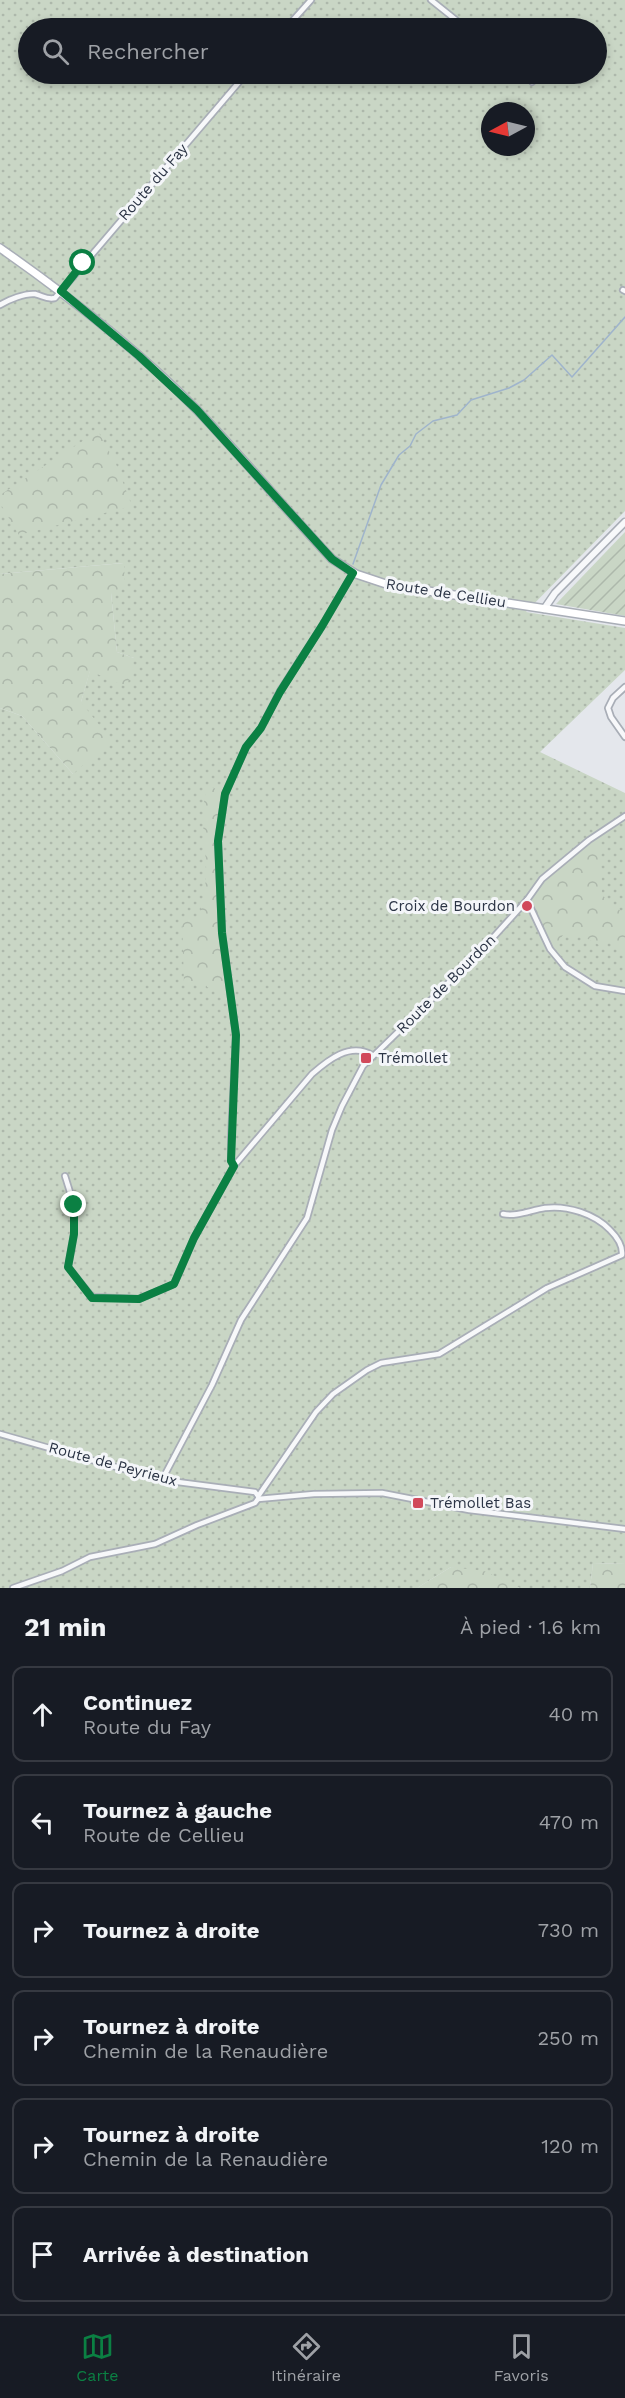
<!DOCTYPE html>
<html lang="fr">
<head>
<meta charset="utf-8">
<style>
	body { margin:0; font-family:"Work Sans",sans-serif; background:#20242c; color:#f1f3f6 }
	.compass { position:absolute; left:481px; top:102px; width:54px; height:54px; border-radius:50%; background:#171b24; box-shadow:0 3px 9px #0003; rotate:263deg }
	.stop { position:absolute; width:18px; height:18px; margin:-14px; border:4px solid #0b8043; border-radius:50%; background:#fff }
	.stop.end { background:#0b8043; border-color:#fff; box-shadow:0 2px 6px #0008 }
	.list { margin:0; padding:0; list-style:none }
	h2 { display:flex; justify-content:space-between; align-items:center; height:78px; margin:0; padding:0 24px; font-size:26px }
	h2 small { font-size:20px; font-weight:400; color:#9ea1a6 }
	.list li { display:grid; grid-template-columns:39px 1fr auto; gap:18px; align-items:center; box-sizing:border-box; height:96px; margin:0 12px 12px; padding:0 12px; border:2px solid #363941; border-radius:12px }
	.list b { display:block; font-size:22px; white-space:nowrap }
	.list p { margin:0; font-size:20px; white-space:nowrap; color:#9ea1a6 }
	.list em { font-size:20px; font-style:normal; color:#9ea1a6 }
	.icon { flex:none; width:33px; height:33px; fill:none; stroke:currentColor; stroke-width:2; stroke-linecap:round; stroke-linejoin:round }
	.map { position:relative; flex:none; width:625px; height:1588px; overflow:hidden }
	.search { position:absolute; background:#171b24; box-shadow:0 3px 9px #0003; left:18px; right:18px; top:18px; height:66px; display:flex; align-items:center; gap:15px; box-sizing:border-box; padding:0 21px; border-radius:33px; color:#9ea1a6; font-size:22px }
	.sheet { height:726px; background:#171b24 }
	nav { display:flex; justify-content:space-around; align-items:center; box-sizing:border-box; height:84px; border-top:2px solid #363941; background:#171b24; font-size:16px; color:#9ea1a6 }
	nav a { display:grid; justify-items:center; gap:3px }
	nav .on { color:#0b8043 }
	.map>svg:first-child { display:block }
	.grass { fill:url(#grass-dots); fill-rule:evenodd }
	.forest { fill:url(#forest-crowns) }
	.garden { fill:url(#garden-furrows) }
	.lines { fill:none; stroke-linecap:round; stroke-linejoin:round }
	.stream { stroke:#9fb4cc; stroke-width:1.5 }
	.minor-casing { stroke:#a9aeb7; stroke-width:8 }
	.tertiary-casing { stroke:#a9aeb7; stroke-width:9 }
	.secondary-casing { stroke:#a9aeb7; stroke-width:10 }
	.minor { stroke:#f7f8fa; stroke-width:4.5 }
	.tertiary { stroke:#f7f8fa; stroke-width:6 }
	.secondary { stroke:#fff; stroke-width:7 }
	.route { stroke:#0b8043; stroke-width:8 }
	.poi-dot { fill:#d1495b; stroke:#f4f6f9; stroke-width:2 }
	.labels { text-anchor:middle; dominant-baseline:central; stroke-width:6; stroke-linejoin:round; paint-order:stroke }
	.street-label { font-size:15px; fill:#2b3445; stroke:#f4f6f9 }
	.poi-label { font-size:15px; fill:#2b3445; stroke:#f4f6f9; text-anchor:start }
</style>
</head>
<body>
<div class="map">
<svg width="625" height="1588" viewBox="0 0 625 1588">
	<defs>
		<pattern id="grass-dots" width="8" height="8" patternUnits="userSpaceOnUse" patternTransform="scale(1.5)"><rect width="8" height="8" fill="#c9d6c5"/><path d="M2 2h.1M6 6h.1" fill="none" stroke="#adb8ab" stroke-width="1.8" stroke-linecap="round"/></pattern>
		<pattern id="forest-crowns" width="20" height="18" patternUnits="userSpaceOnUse" patternTransform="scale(1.5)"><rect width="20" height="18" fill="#c9d6c5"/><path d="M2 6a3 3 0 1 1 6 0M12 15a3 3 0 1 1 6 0" fill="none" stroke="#adb8ab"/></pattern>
		<pattern id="garden-furrows" width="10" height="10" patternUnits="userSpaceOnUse" patternTransform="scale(1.5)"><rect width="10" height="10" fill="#c9d6c5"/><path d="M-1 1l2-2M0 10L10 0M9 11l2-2" fill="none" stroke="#adb8ab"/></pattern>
	</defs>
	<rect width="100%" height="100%" fill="#e4e7ec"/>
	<!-- grass -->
	<path class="grass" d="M 0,0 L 625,0 L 625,511 L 526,612 L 625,628 L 625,670 L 540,752 L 625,793 L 625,1564 L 593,1563 L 590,1588 L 520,1588 L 451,1567 L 417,1588 L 0,1588 L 0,708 L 22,716 L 73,774 L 81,702 L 90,670 L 134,658 L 117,652 L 111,593 L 123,563 L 0,574 ZM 28,28 L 596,28 L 596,74 L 28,74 ZM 490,111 L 526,111 L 526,147 L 490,147 Z"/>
	<!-- forest -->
	<g class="forest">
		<path d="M 98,431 L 116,464 L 132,506 L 19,535 L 0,503 L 0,495 Z"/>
		<path d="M 124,563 L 125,586 L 111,593 L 117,652 L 134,658 L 127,687 L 90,671 L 81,702 L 111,740 L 73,774 L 22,716 L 0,708 L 0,574 Z"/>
		<path d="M 208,785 L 225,794 L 218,837 L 222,933 L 230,997 L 207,987 L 206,983 L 184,984 L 182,917 L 198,920 C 203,901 207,884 206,864 C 205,837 199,811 208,785 Z"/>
		<path d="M 600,833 L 602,895 L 625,915 L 625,949 L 621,952 L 611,938 L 599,945 L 581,935 L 563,935 L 553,949 L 527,900 L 542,879 Z"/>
		<path d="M 593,1563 L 625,1564 L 625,1588 L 590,1588 Z"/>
		<path d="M 451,1567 L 484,1571 L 520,1588 L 417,1588 Z"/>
	</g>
	<!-- garden -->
	<path class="garden" d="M 625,532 L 625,616 L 556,604 Z"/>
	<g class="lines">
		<!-- stream -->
		<path class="stream" d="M 353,564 L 381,485 L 399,455 L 410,446 L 416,434 L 433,421 L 457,415 L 471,400 L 509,388 L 524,380 L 552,355 L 572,377 L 625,317"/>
		<!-- minor casing -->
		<g class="minor-casing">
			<g id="minor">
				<path d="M 431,0 L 466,28"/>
				<path d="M 286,28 L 311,0"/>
				<path d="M 527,74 L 532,82"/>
				<path d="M 623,290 L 625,291"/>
				<path d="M 0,305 C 8,300 25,293 35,294 C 43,296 47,300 55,298 L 246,74"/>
				<path d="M 625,687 L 613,698 L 608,708 L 611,717 L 625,737"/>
				<path d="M 527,900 L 550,949 L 565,967 L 595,986 L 625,991"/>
				<path d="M 234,1166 L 231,1161 L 231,1138 L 236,1035 L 222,933 L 218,841 L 225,794 L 246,747 L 261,728 L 280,691 L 322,626 L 353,573"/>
				<path d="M 65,1176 L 74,1205 L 74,1234 L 68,1267 L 92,1297 L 139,1299 L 174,1284 L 194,1238 L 234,1166 L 312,1074 C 328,1060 350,1042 372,1055"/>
				<path d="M 0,1434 L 162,1480 L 255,1492 L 258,1496"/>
				<path d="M 162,1480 L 212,1385 L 241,1320 L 307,1218 L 332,1130 L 342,1106 L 363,1066 L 480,952 L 527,900 L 542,879 L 589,840 L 625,816"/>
				<path d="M 259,1495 L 316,1412 L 333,1394 L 367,1370 L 381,1363 L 439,1354 L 547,1288 L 622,1255 C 623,1245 617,1237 610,1230 C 595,1214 567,1205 545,1208 C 531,1210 517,1217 503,1214"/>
				<path d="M 258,1499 L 314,1494 L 382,1493 L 469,1510 L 625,1529"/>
				<path d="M 13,1588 L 62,1571 L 90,1557 L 155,1544 L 197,1525 L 255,1503 L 258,1499"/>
			</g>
		</g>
		<!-- tertiary casing -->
		<g class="tertiary-casing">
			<path id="tertiary" d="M 544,609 L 555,593 L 625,522"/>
		</g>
		<!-- secondary casing -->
		<g class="secondary-casing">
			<path id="secondary" d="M 0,248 C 70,297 137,349 197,410 C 243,458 286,510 332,559 L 356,574 L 389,585 L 625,621"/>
		</g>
		<!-- minor -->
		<use href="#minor" class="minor"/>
		<!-- tertiary -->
		<use href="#tertiary" class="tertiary"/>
		<!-- secondary -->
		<use href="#secondary" class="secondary"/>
	</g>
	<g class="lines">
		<!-- route -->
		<path class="route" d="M 74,1205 L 74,1234 L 68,1267 L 92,1298 L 139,1299 L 174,1284 L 194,1238 L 234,1166 L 231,1161 L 236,1035 L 222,933 L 218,841 L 225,794 L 246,747 L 261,728 L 280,692 L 322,626 L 353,573 L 332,559 L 197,410 L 139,356 L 61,291 L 83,263"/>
	</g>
	<!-- markers -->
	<g class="poi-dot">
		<circle cx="527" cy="906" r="6"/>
		<rect x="360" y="1052" width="12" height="12" rx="3"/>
		<rect x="412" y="1497" width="12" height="12" rx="3"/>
	</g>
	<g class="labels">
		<!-- street labels -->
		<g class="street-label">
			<text transform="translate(153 182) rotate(-49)">Route du Fay</text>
			<text transform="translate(446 593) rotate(9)">Route de Cellieu</text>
			<text transform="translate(446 984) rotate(-45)">Route de Bourdon</text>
			<text transform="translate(113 1464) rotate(15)">Route de Peyrieux</text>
		</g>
		<!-- poi labels -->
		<g class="poi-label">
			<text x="515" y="906" text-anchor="end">Croix de Bourdon</text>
			<text x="378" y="1058">Trémollet</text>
			<text x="430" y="1503">Trémollet Bas</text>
		</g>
	</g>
</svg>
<svg class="compass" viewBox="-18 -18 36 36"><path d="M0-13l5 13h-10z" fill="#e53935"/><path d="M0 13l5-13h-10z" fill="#9ea1a6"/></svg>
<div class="stop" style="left:83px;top:263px"></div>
<div class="stop end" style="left:74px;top:1205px"></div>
<div class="search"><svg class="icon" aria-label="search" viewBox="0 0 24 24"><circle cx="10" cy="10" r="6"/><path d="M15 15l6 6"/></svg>Rechercher</div>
</div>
<section class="sheet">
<h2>21 min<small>À pied · 1.6 km</small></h2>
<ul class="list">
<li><svg class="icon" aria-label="ahead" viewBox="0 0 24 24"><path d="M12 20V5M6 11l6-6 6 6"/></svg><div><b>Continuez</b><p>Route du Fay</p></div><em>40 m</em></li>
<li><svg class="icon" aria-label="left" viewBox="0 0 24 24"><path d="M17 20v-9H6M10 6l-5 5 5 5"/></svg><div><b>Tournez à gauche</b><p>Route de Cellieu</p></div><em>470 m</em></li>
<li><svg class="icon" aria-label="right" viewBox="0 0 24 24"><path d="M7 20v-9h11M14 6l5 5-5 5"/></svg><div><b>Tournez à droite</b></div><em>730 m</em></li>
<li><svg class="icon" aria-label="right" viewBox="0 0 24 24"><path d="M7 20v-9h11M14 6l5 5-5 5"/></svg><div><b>Tournez à droite</b><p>Chemin de la Renaudière</p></div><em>250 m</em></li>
<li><svg class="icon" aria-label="right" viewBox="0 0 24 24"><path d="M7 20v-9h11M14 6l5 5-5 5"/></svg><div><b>Tournez à droite</b><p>Chemin de la Renaudière</p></div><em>120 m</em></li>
<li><svg class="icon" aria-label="arrive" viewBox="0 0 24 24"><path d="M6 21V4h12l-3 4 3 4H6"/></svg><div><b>Arrivée à destination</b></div></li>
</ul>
</section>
<nav>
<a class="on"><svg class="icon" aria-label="map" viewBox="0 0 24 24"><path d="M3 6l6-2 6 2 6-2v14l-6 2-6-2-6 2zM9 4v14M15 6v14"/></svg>Carte</a>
<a><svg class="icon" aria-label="directions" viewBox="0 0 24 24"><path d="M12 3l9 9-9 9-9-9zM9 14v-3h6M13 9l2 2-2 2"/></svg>Itinéraire</a>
<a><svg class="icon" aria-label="saved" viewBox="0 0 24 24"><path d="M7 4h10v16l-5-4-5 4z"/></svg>Favoris</a>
</nav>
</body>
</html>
